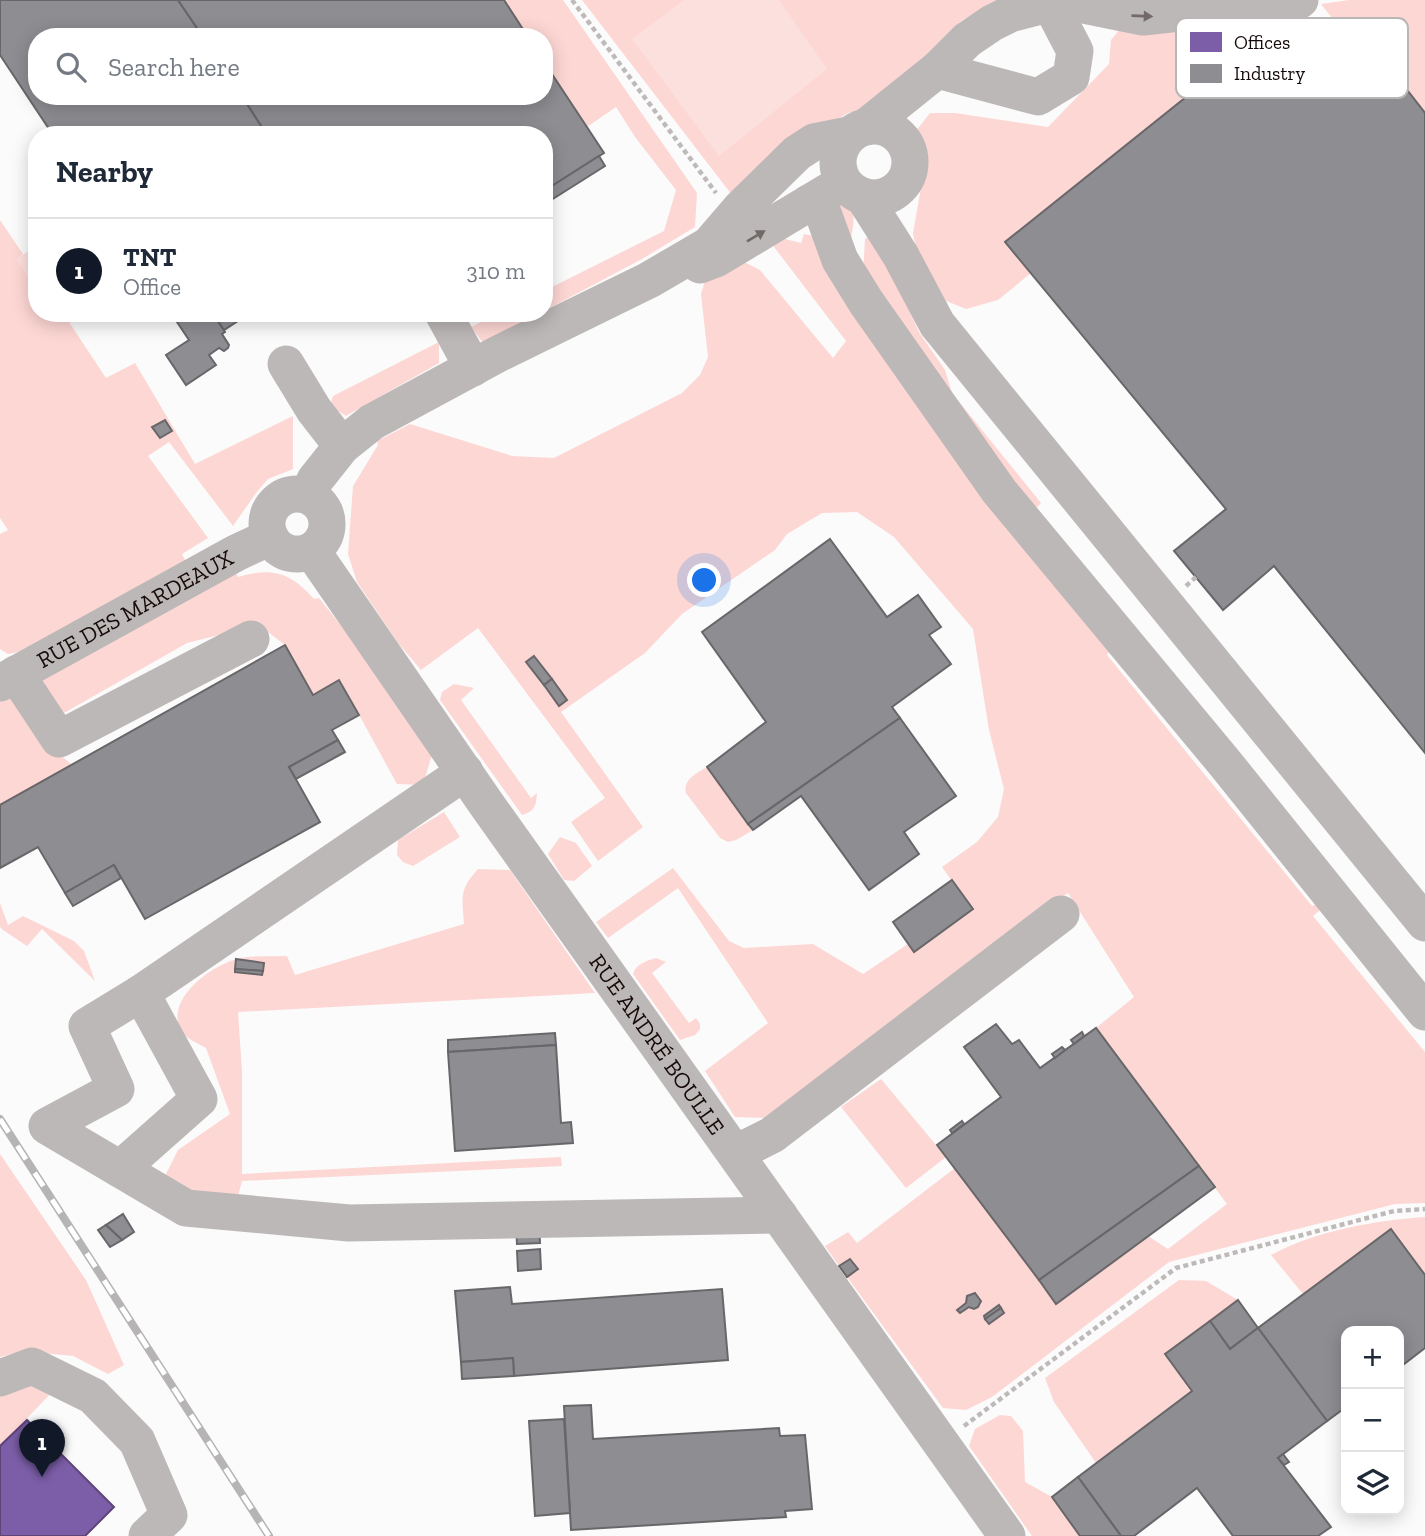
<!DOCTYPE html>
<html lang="en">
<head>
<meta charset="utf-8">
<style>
	body { margin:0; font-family:"Zilla Slab",serif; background:#f2f2f3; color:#1f2937 }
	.controls { position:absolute; right:21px; bottom:21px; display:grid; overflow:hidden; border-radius:14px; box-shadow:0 4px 18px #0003 }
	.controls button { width:63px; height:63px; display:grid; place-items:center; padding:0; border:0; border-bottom:2px solid #e0e1e3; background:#fff; color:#1f2937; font:35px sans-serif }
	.you { position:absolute; left:705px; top:581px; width:24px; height:24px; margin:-18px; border:5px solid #fff; border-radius:50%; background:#1a73e8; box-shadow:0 0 0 10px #1a73e833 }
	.badge { display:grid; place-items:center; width:46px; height:46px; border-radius:50%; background:#111827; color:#fff; font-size:23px; font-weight:700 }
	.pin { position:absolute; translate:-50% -58px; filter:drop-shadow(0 2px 4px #0008) }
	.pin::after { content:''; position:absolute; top:37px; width:24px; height:21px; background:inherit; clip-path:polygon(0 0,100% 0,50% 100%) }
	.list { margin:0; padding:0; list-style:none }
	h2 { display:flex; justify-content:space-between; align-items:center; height:91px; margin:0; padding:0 28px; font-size:30px }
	h2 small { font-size:23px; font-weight:400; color:#747a83 }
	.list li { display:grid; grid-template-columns:46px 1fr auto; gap:21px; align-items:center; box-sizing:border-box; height:105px; padding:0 28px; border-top:2px solid #e0e1e3 }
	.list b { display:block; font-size:26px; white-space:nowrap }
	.list p { margin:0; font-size:23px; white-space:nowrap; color:#747a83 }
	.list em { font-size:23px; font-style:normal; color:#747a83 }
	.icon { flex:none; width:38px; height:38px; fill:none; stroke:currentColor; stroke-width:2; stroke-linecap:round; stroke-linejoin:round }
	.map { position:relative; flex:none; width:1425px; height:1536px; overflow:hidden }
	.search { position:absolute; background:#fff; box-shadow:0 4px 18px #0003; left:28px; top:28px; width:525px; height:77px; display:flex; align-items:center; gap:18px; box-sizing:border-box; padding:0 24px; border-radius:28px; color:#747a83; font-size:26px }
	.panel { position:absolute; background:#fff; box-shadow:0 4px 18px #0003; left:28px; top:126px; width:525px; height:196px; border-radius:28px }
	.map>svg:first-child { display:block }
	.green { fill:#fdd7d4 }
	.water { fill:#fce0de }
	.offices { fill:#7b5ea7; stroke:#5d4578; stroke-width:2 }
	.industry { fill:#8d8d92; stroke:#696669; stroke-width:2 }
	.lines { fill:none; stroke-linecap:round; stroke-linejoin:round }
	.path { stroke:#bebaba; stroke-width:4.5; stroke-dasharray:5 3.5; stroke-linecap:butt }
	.minor { stroke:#bcb8b7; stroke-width:37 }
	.rail-casing { stroke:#b6b4b4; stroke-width:8 }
	.rail { stroke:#fff; stroke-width:5; stroke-dasharray:16; stroke-linecap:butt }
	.oneway { fill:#716a69 }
	.labels { text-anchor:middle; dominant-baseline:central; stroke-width:7; stroke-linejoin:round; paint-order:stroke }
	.street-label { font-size:23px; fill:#160a0a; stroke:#fff }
	.key { fill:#fff; stroke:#b9b6b6; stroke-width:2 }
	.key-label { font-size:19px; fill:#160a0a }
</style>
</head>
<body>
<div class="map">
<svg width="1425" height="1536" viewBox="0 0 1425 1536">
	<rect width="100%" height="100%" fill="#fbfbfb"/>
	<!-- green -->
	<g class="green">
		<path d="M 504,0 L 563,0 L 697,193 L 695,227 L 642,259 L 544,311 L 544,291 L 664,231 L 676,190 L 635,137 L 616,107 L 587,127 L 544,62 L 544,37 L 528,37 Z"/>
		<path d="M 582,0 L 998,0 L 961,21 L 884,103 L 867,110 L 848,113 L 796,144 L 732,195 Z"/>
		<path d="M 1349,0 L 1425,0 L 1425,113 L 1355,23 L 1343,32 L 1321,4 Z"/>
		<path d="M 1248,11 L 1264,35 L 1006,241 L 1031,273 L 998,300 L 966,309 L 939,298 L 919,265 L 913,233 L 925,165 L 916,131 L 930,113 L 955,113 L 1048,127 L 1109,64 L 1111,40 L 1120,29 Z"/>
		<path d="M 830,196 C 861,196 854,223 850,244 Z"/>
		<path d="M 807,217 L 1112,649 L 1107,655 L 1312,906 L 1322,901 L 1324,907 L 1313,916 L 1425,1052 L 1425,1203 L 1395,1204 L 1169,1262 L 992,1397 L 966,1410 L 943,1408 L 847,1277 L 857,1269 L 850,1260 L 839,1266 L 825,1246 L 848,1232 L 857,1243 L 955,1168 L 1057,1304 L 1148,1236 L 1168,1249 L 1227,1204 L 1096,1028 L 1134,997 L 1068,893 L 765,1118 L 735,1117 L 705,1071 L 768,1023 L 678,888 L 608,938 L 596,922 L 673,868 L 729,941 L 744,948 L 813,944 L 863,974 L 908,944 L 914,951 L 973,910 L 942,867 L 977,842 L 998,817 L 1004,789 L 989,730 L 973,629 L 894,537 L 857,512 L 822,513 L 787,534 L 775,550 L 682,614 L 645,653 L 561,712 L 643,827 L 598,861 L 571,822 L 605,798 L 478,628 L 421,670 L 398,643 L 357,582 L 348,554 L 353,486 L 378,445 L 377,441 L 410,424 L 512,456 L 554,458 L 682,393 L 700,375 L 708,357 L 701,294 L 708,271 L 734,257 L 760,270 L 833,358 L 846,341 L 774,247 L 777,237 L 801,243 L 804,234 L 814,236 Z"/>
		<path d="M 0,220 L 23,254 L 17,259 L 37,291 L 37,313 L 63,313 L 106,378 L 135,363 L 195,464 L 293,416 L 293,469 L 268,479 L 256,493 L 233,526 L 169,442 L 148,456 L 208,538 L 182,554 L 186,562 L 30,650 L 8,654 L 0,649 L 0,534 L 8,530 L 0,518 Z"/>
		<path d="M 869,236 L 875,236 L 919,332 L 945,370 L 952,393 L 1041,503 L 1028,516 L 863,275 L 865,239 Z"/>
		<path d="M 499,313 L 539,313 L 483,343 L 471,327 Z"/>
		<path d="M 439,342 L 439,363 L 346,416 L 330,406 L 333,396 Z"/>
		<path d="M 235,571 L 238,577 C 272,567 290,572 314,599 L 319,598 L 364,654 L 433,751 L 423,785 L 397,784 L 340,680 L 313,694 L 285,645 L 259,625 L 187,643 L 64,713 L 35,679 Z"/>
		<path d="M 454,684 L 474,688 L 461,700 L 531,798 L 537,793 C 536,806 535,811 522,815 L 440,700 L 442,692 Z"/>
		<path d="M 0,698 L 14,698 L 35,733 L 72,765 L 0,805 Z"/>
		<path d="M 707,767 L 753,830 L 736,840 L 728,842 L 720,838 L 686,793 C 683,779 696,774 707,767 Z"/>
		<path d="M 444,812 L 460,837 L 413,866 L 403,862 L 397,855 L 398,840 Z"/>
		<path d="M 560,837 L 576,843 L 592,866 L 574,881 L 564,880 L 548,854 Z"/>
		<path d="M 478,869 L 510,870 L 595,993 L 238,1012 L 242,1071 L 242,1174 L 561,1157 L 562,1166 L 242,1181 L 233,1215 L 160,1186 L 178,1150 L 230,1114 L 206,1048 C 199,1044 187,1039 183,1033 C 161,1002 210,966 237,959 C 252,955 271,957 287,956 L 295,975 L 464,924 C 462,896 459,890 478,869 Z"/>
		<path d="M 0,903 L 8,925 L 23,916 L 74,941 L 84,951 L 95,981 L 42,929 L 27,946 L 3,930 L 0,927 Z"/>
		<path d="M 656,958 L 666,962 L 652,973 L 689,1023 L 696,1018 L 700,1024 L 700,1029 L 695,1035 L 680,1040 L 633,974 C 636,964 646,961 656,958 Z"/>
		<path d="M 881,1079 L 946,1157 L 906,1188 L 841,1107 Z"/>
		<path d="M 0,1154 L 86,1280 L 124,1365 L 108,1374 L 73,1356 L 22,1351 L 0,1357 Z"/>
		<path d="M 1425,1217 L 1425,1275 L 1391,1230 L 1303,1294 L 1271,1255 C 1318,1230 1373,1221 1425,1217 Z"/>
		<path d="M 1179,1280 L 1206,1281 L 1238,1300 L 1165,1354 L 1192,1391 L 1096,1463 L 1054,1402 L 1045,1378 Z"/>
		<path d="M 11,1382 L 57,1387 L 0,1446 L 0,1388 Z"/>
		<path d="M 1000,1415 L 1011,1416 L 1023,1431 L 1025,1482 L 1052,1497 L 1080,1536 L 1032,1536 L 969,1446 L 975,1429 Z"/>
	</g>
	<!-- water -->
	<g class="water">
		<path d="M 684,0 L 779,0 L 827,69 L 719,156 L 632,39 Z"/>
		<path d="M 37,246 L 37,291 L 16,259 Z"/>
	</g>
	<!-- offices -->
	<path class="offices" d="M 27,1420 L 114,1507 L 85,1536 L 0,1536 L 0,1446 Z"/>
	<!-- industry -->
	<g class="industry">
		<path d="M 0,0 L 178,0 L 203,37 L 37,37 L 37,96 L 242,96 L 267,135 L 53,135 L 0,55 Z"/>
		<path d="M 178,0 L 504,0 L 528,37 L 203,37 Z"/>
		<path d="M 1355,23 L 1425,113 L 1425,753 L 1274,566 L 1223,610 L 1174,551 L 1226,509 L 1005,242 L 1271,29 L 1299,66 Z"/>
		<path d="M 544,62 L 604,153 L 544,191 L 544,135 L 267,135 L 242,96 L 544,96 Z"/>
		<path d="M 599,156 L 605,166 L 548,202 L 544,197 L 544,191 Z"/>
		<path d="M 171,313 L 229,313 L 218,321 L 225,332 L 222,334 L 229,345 L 228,348 L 224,351 L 219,348 L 209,355 L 216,365 L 186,385 L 166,355 L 189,340 Z"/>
		<path d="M 229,313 L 250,313 L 224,330 L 218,321 Z"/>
		<path d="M 165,420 L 172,431 L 160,438 L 152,427 Z"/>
		<path d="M 830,539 L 887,617 L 918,595 L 941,627 L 929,635 L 951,664 L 892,707 L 900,718 L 748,824 L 707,767 L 766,722 L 702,632 Z"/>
		<path d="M 285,645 L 313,695 L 339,680 L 359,715 L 332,730 L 338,740 L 289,767 L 320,822 L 145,919 L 114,865 L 65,893 L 38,847 L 0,868 L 0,805 Z"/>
		<path d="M 534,656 L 552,679 L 544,685 L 526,662 Z"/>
		<path d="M 552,679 L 567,700 L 559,706 L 544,685 Z"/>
		<path d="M 900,718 L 956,796 L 904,832 L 919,854 L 869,890 L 801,796 L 753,830 L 748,824 Z"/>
		<path d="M 338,740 L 345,752 L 296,779 L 289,767 Z"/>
		<path d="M 114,865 L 121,878 L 73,906 L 65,893 Z"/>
		<path d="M 952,880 L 973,909 L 914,952 L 893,922 Z"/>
		<path d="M 236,959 L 264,963 L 263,971 L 235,969 Z"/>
		<path d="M 235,969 L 263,971 L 262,975 L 235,972 Z"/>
		<path d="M 996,1024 L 1012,1044 L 1019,1040 L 1040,1068 L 1096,1028 L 1199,1166 L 1039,1280 L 937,1145 L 1001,1097 L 964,1047 Z"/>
		<path d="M 1082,1032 L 1084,1036 L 1074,1044 L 1071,1040 Z"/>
		<path d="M 555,1033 L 556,1045 L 448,1052 L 448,1040 Z"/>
		<path d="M 556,1045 L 561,1123 L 571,1122 L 573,1143 L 455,1151 L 448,1052 Z"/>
		<path d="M 1062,1047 L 1065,1050 L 1055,1058 L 1052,1054 Z"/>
		<path d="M 962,1121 L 964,1124 L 952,1133 L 950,1130 Z"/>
		<path d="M 1199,1166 L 1215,1187 L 1056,1304 L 1039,1280 Z"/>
		<path d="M 123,1214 L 134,1232 L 122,1240 L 106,1225 Z"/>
		<path d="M 539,1223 L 540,1243 L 517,1244 L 516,1225 Z"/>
		<path d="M 106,1225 L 122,1240 L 110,1247 L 98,1230 Z"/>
		<path d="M 1391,1229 L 1425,1275 L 1425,1348 L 1399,1368 L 1399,1331 L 1346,1331 L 1346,1407 L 1327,1421 L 1258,1328 Z"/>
		<path d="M 540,1249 L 541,1269 L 518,1271 L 517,1251 Z"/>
		<path d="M 850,1259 L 858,1269 L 847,1277 L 839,1266 Z"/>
		<path d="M 510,1287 L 512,1304 L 722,1289 L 728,1360 L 514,1376 L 513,1358 L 461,1362 L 455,1291 Z"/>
		<path d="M 975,1293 L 981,1301 L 978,1307 L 974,1309 L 969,1307 L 960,1313 L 957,1310 L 966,1303 L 967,1296 Z"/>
		<path d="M 1238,1300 L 1258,1328 L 1230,1349 L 1210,1321 Z"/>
		<path d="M 999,1305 L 1001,1308 L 985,1319 L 984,1316 Z"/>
		<path d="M 1001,1308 L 1004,1313 L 989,1324 L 985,1319 Z"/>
		<path d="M 1210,1321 L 1230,1349 L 1258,1328 L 1327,1421 L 1278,1458 L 1331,1527 L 1318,1536 L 1233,1536 L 1197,1488 L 1134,1536 L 1121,1536 L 1078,1477 L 1192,1391 L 1165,1354 Z"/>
		<path d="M 513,1358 L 514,1376 L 462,1379 L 461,1362 Z"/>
		<path d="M 591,1405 L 593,1439 L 779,1428 L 780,1436 L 805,1435 L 812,1509 L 785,1511 L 786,1517 L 571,1530 L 564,1406 Z"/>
		<path d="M 564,1419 L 570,1513 L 535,1516 L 529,1421 Z"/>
		<path d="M 1283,1454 L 1289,1462 L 1284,1465 L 1278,1458 Z"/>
		<path d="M 1078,1477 L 1121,1536 L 1080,1536 L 1052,1497 Z"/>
	</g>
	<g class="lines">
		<!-- path -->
		<g class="path">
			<path d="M 572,0 L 716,193"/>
			<path d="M 1186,586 L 1196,577"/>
			<path d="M 964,1426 L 1176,1268 L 1394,1211 L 1425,1209"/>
		</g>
		<!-- minor -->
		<g class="minor">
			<path d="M 1050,3 L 1079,4 L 1143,17 L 1300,0"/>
			<path d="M 937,70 L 1038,97 L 1071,77 L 1075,51 L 1050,3"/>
			<circle cx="874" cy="162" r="36"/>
			<path d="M 866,127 L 937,70 L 967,40 L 992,23 L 1010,14 L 1063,0"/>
			<path d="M 863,196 L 901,256 L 937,324 L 1425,923"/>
			<path d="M 809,203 L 823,213 L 840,260 L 866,302 L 999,491 L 1224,762 L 1425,1012"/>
			<path d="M 700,265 L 716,259 L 829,191"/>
			<path d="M 443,313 L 473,368"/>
			<path d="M 286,364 L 314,410 L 342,446"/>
			<circle cx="297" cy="524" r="30"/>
			<path d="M 308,495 L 315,480 L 342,446 L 372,422 L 498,354 L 649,280 L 709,245 L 740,209 L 797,153 L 814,142 L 849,135"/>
			<path id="s1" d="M 312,551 L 487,805 L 1007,1536"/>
			<path d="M 16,674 L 59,739 L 251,639"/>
			<path id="s2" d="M 0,683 L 236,553 L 270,537"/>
			<path d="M 465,772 L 141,993 L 87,1026 L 116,1089 L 47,1126 L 186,1208 L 349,1223 L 779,1215"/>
			<path d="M 736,1153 L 772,1135 L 1061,914"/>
			<path d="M 120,1169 L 199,1099 L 141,993"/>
			<path d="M 0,1378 L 32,1366 L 93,1396 L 137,1441 L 169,1515 L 147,1536"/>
		</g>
		<!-- rail casing -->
		<g class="rail-casing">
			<path id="rail" d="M 0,1119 L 269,1536"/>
		</g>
		<!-- rail -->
		<use href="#rail" class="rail"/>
	</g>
	<!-- one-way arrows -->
	<defs><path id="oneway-solid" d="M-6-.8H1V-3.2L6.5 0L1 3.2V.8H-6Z" transform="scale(1.75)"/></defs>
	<g class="oneway">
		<use href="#oneway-solid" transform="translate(1142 16) rotate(2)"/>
		<use href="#oneway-solid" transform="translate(756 236) rotate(-31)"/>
	</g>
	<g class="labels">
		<!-- street labels -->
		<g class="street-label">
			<text stroke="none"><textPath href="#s2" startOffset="154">RUE DES MARDEAUX</textPath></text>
			<text stroke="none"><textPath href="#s1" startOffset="602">RUE ANDRÉ BOULLE</textPath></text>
		</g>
	</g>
	<!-- legend -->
	<rect x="1176" y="18" width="232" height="80" rx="10" class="key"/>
	<rect x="1190" y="32" width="32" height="20" fill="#7b5ea7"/>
	<rect x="1190" y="64" width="32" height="19" fill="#8d8d92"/>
	<g class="key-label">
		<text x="1234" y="49">Offices</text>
		<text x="1234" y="80">Industry</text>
	</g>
</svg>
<div class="controls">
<button>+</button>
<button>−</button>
<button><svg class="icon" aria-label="layers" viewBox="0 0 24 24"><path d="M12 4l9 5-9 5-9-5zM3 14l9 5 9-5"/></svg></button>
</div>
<div class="you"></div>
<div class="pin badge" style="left:42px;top:1477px">1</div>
<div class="search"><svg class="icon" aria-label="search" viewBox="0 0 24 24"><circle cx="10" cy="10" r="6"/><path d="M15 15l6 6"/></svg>Search here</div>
<section class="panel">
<h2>Nearby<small></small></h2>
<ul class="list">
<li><span class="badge">1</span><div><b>TNT</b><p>Office</p></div><em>310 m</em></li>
</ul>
</section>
</div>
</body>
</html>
